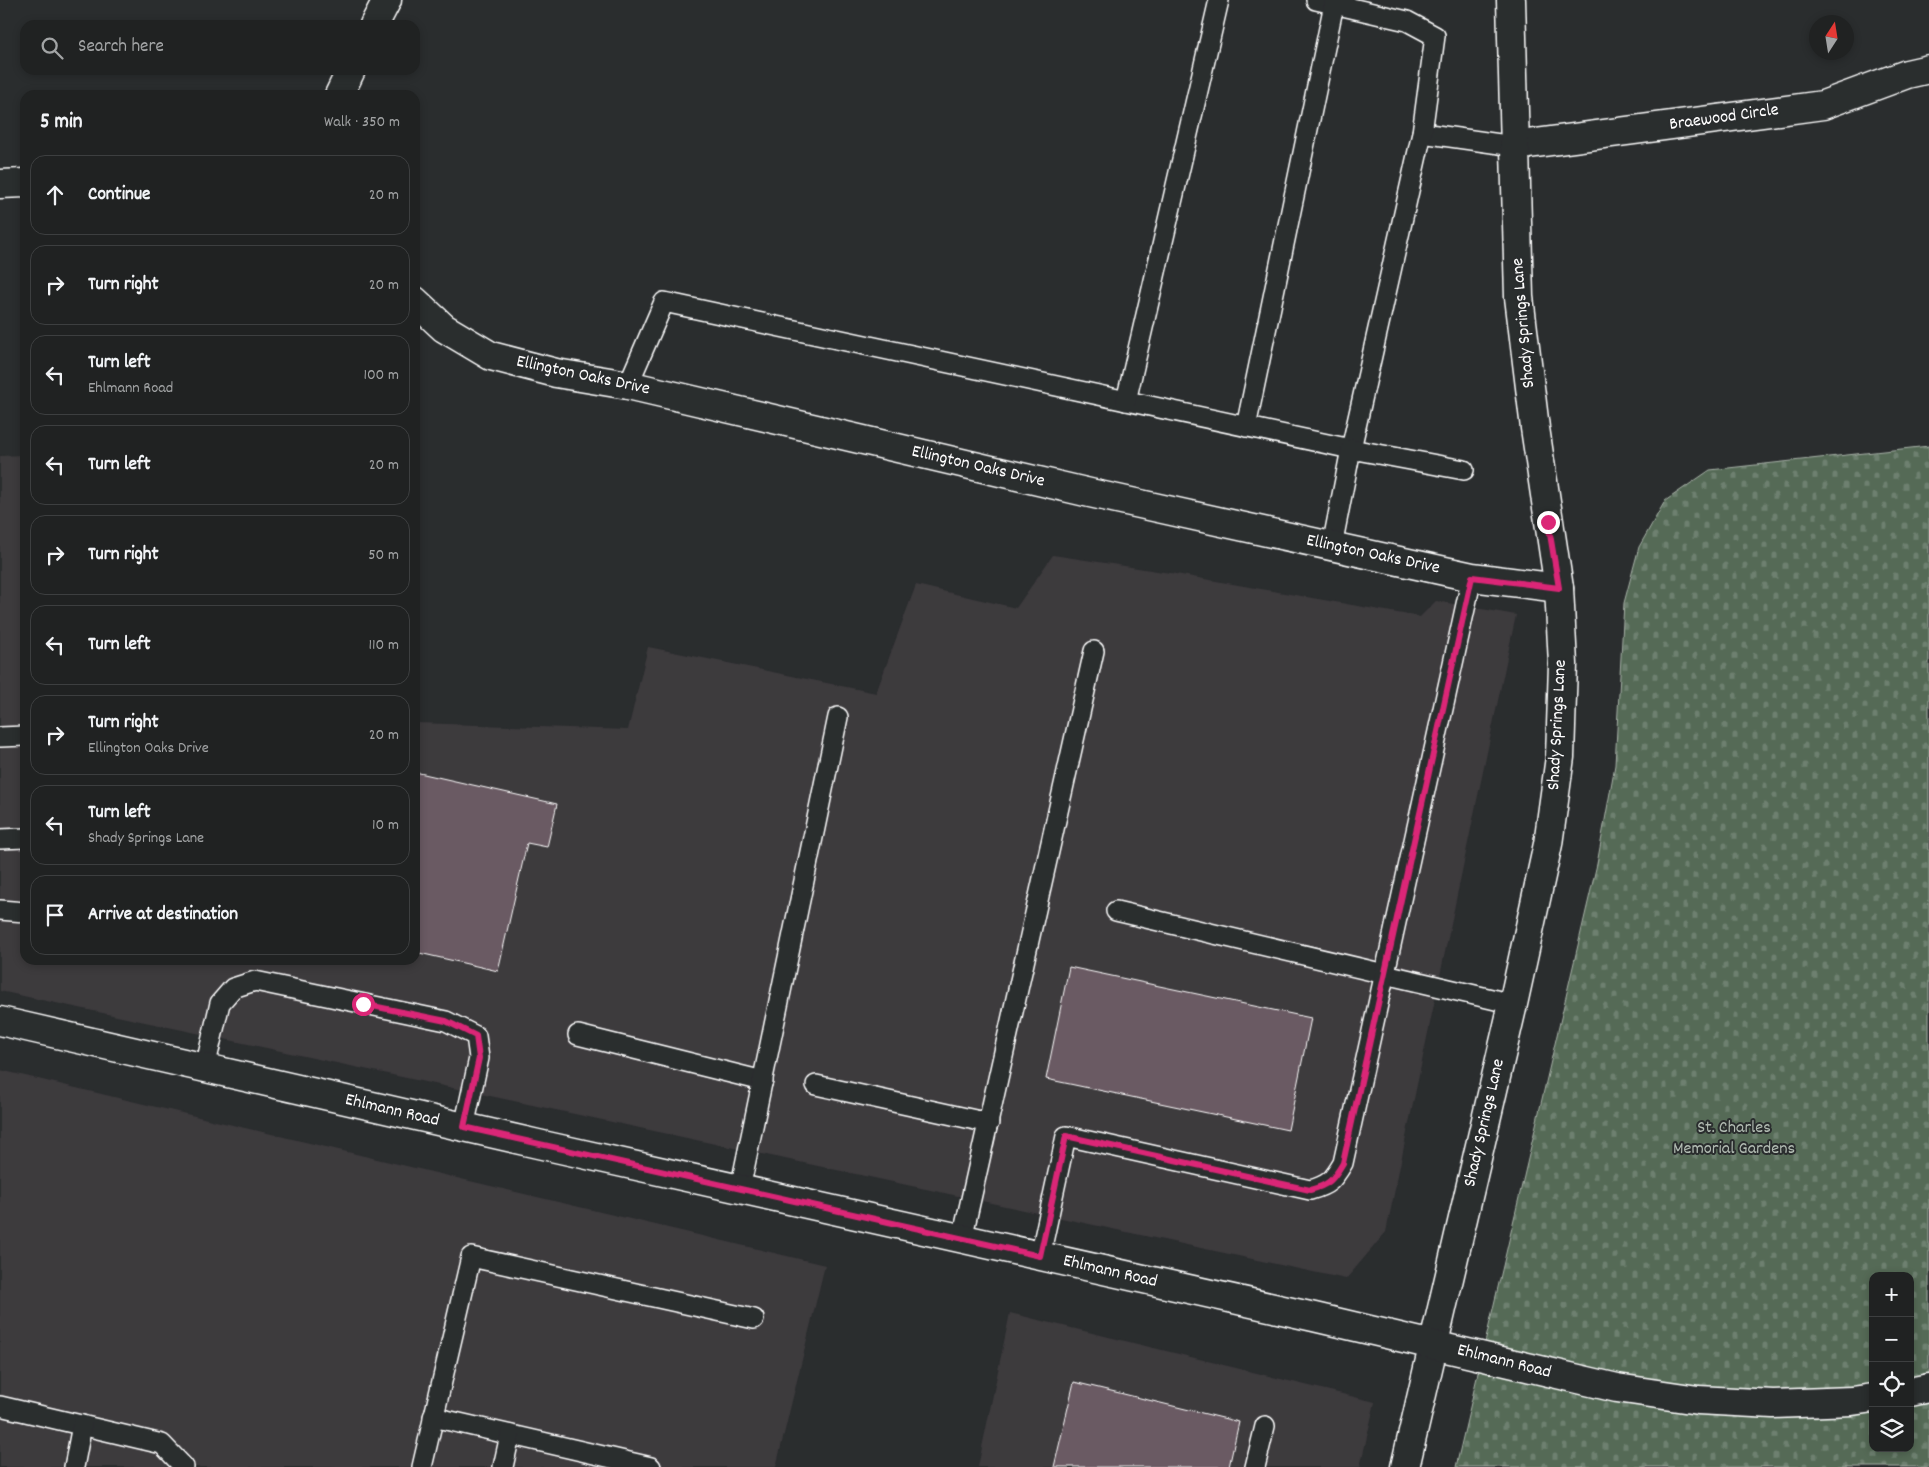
<!DOCTYPE html>
<html lang="en">
<head>
<meta charset="utf-8">
<style>
	body { margin:0; font-family:Dekko,sans-serif; background:#282a2a; color:#f1f3f6 }
	.controls { position:absolute; right:15px; bottom:15px; display:grid; overflow:hidden; border-radius:10px; box-shadow:0 2px 8px #0003 }
	.controls button { width:45px; height:45px; display:grid; place-items:center; padding:0; border:0; border-bottom:1px solid #3d3f40; background:#202222; color:#f1f3f6; font:25px sans-serif }
	.compass { position:absolute; left:1809px; top:15px; width:45px; height:45px; border-radius:50%; background:#202222; box-shadow:0 2px 8px #0003; rotate:12deg }
	.stop { position:absolute; width:15px; height:15px; margin:-11px; border:4px solid #db2777; border-radius:50%; background:#fff }
	.stop.end { background:#db2777; border-color:#fff; box-shadow:0 1px 5px #0008 }
	.list { margin:0; padding:0; list-style:none }
	h2 { display:flex; justify-content:space-between; align-items:center; height:65px; margin:0; padding:0 20px; font-size:21px }
	h2 small { font-size:16px; font-weight:400; color:#a2a4a5 }
	.list li { display:grid; grid-template-columns:32px 1fr auto; gap:15px; align-items:center; box-sizing:border-box; height:80px; margin:0 10px 10px; padding:0 10px; border:1px solid #3d3f40; border-radius:15px }
	.list b { display:block; font-size:19px; white-space:nowrap }
	.list p { margin:0; font-size:16px; white-space:nowrap; color:#a2a4a5 }
	.list em { font-size:16px; font-style:normal; color:#a2a4a5 }
	.icon { flex:none; width:28px; height:28px; fill:none; stroke:currentColor; stroke-width:2; stroke-linecap:round; stroke-linejoin:round }
	.map { position:relative; flex:none; width:1929px; height:1467px; overflow:hidden }
	.search { position:absolute; background:#202222; box-shadow:0 2px 8px #0003; left:20px; top:20px; width:400px; height:55px; display:flex; align-items:center; gap:12px; box-sizing:border-box; padding:0 18px; border-radius:15px; color:#a2a4a5; font-size:19px }
	.panel { position:absolute; background:#202222; box-shadow:0 2px 8px #0003; left:20px; top:90px; width:400px; height:875px; border-radius:15px }
	.map>svg:first-child { display:block }
	.built { fill:#3e3a3e }
	.cemetery { fill:url(#cemetery-stones); stroke:#aab4aa; fill-rule:evenodd }
	.building { fill:#6b5a63; stroke:#fff }
	.lines { fill:none; stroke-linecap:round; stroke-linejoin:round }
	.service-casing { stroke:#fff; stroke-width:22 }
	.minor-casing { stroke:#fff; stroke-width:31 }
	.tertiary-casing { stroke:#fff; stroke-width:31 }
	.service { stroke:#2a2d2e; stroke-width:19 }
	.minor { stroke:#2a2d2e; stroke-width:28 }
	.tertiary { stroke:#2a2d2e; stroke-width:28 }
	.route { stroke:#db2777; stroke-width:6 }
	.labels { text-anchor:middle; dominant-baseline:central; stroke-width:4; stroke-linejoin:round; paint-order:stroke }
	.street-label { font-size:18px; fill:#fff; stroke:#2a2d2e }
	.park-label { font-size:18px; fill:#b2bcb3; stroke:#2a2d2e }
</style>
</head>
<body>
<div class="map">
<svg width="1929" height="1467" viewBox="0 0 1929 1467">
	<defs>
		<pattern id="cemetery-stones" width="16" height="16" patternUnits="userSpaceOnUse" patternTransform="scale(1.25)"><rect width="16" height="16" fill="#546a56"/><path d="M2 7V4a2 2 0 0 1 4 0v3zM10 15v-3a2 2 0 0 1 4 0v3z" fill="#6e806f"/></pattern>
	</defs>
	<rect width="100%" height="100%" fill="#2a2d2e"/>
	<filter id="ink" filterUnits="userSpaceOnUse"><feTurbulence type="fractalNoise" baseFrequency=".02" numOctaves="2"/><feDisplacementMap in="SourceGraphic" scale="10" xChannelSelector="R" yChannelSelector="G"/><feConvolveMatrix kernelMatrix="1 2 1 2 8 2 1 2 1" color-interpolation-filters="sRGB"/></filter>
	<g filter="url(#ink)">
		<!-- built -->
		<g class="built">
			<path d="M 25,455 L 25,960 L 415,960 L 415,723 L 628,730 L 648,647 L 876,693 L 916,585 L 1016,608 L 1053,555 L 1170,573 L 1420,617 L 1436,601 L 1516,615 L 1386,1232 L 1346,1279 L 0,991 L 0,456 Z"/>
			<path d="M 0,1070 L 825,1265 L 776,1467 L 0,1467 Z"/>
			<path d="M 1010,1313 L 1375,1402 L 1360,1467 L 978,1467 Z"/>
		</g>
		<!-- cemetery -->
		<path class="cemetery" d="M 1929,446 L 1929,1467 L 1456,1467 L 1597,864 L 1615,765 L 1624,603 L 1639,547 L 1665,501 L 1710,470 ZM 1873,1276 L 1910,1276 L 1910,1448 L 1873,1448 Z"/>
		<!-- building -->
		<g class="building">
			<path d="M 415,772 L 557,804 L 547,847 L 527,843 L 498,971 L 415,952 Z"/>
			<path d="M 1069,967 L 1311,1018 L 1288,1130 L 1046,1079 Z"/>
			<path d="M 1074,1382 L 1239,1422 L 1229,1467 L 1054,1467 Z"/>
		</g>
		<g class="lines">
			<!-- service casing -->
			<g class="service-casing">
				<g id="service">
					<path d="M 1316,0 L 1334,4"/>
					<path d="M 1422,133 L 1514,146"/>
					<path d="M 628,385 L 664,302 L 1351,449 L 1422,133 L 1435,36 L 1407,21 L 1334,4 L 1246,427"/>
					<path d="M 1126,401 L 1219,0"/>
					<path d="M 1332,546 L 1351,449 L 1464,470"/>
					<path d="M 0,737 L 25,736"/>
					<path d="M 0,839 L 25,838"/>
					<path d="M 0,910 L 25,912"/>
					<path d="M 1116,911 L 1513,1004"/>
					<path d="M 578,1035 L 763,1081"/>
					<path d="M 205,1068 L 220,1003 L 233,988 L 255,981 L 446,1021 L 476,1036 L 479,1058 L 464,1127"/>
					<path d="M 816,1085 L 989,1123"/>
					<path d="M 740,1189 L 838,717"/>
					<path d="M 962,1239 L 1094,651"/>
					<path d="M 1040,1256 L 1066,1136 L 1310,1190 C 1329,1185 1333,1180 1343,1163 L 1472,577"/>
					<path d="M 0,1406 L 162,1444 L 184,1467"/>
					<path d="M 433,1417 L 651,1467"/>
					<path d="M 74,1467 L 82,1425"/>
					<path d="M 422,1467 L 471,1257 L 754,1319"/>
					<path d="M 503,1467 L 510,1435"/>
					<path d="M 1255,1467 L 1265,1426"/>
				</g>
			</g>
			<!-- minor casing -->
			<g class="minor-casing">
				<g id="minor">
					<path d="M 374,25 L 387,0"/>
					<path d="M 339,95 L 351,70"/>
					<path d="M 1514,146 L 1823,105 L 1907,74 L 1929,69"/>
					<path d="M 0,184 L 25,183"/>
					<path d="M 415,301 L 444,328 L 491,356 L 556,373 L 628,385 L 1090,493 L 1472,577 L 1559,588"/>
					<path d="M 1405,1467 L 1513,1004 L 1548,844 L 1560,757 L 1563,664 L 1559,588 L 1535,428 L 1519,297 L 1511,0"/>
				</g>
			</g>
			<!-- tertiary casing -->
			<g class="tertiary-casing">
				<g id="tertiary">
					<path d="M 0,1021 L 538,1144 L 1314,1317 L 1617,1388 L 1698,1400 L 1773,1404 L 1852,1401 L 1873,1398"/>
					<path d="M 1910,1392 L 1929,1388"/>
				</g>
			</g>
			<!-- service -->
			<use href="#service" class="service"/>
			<!-- minor -->
			<use href="#minor" class="minor"/>
			<!-- tertiary -->
			<use href="#tertiary" class="tertiary"/>
		</g>
	</g>
	<g class="lines" filter="url(#ink)">
		<!-- route -->
		<path class="route" d="M 363,1004 L 446,1021 L 476,1036 L 479,1058 L 464,1127 L 1040,1256 L 1066,1136 L 1310,1190 C 1329,1185 1333,1180 1343,1163 L 1472,577 L 1559,588 L 1548,522"/>
	</g>
	<g class="labels">
		<!-- street labels -->
		<g class="street-label">
			<text transform="translate(1724 118) rotate(-8)">Braewood Circle</text>
			<text transform="translate(1524 323) rotate(-95)">Shady Springs Lane</text>
			<text transform="translate(583 376) rotate(12)">Ellington Oaks Drive</text>
			<text transform="translate(978 467) rotate(13)">Ellington Oaks Drive</text>
			<text transform="translate(1373 555) rotate(12)">Ellington Oaks Drive</text>
			<text transform="translate(1558 725) rotate(-87)">Shady Springs Lane</text>
			<text transform="translate(392 1111) rotate(13)">Ehlmann Road</text>
			<text transform="translate(1485 1123) rotate(-77)">Shady Springs Lane</text>
			<text transform="translate(1110 1272) rotate(13)">Ehlmann Road</text>
			<text transform="translate(1504 1362) rotate(14)">Ehlmann Road</text>
		</g>
		<!-- park labels -->
		<g class="park-label">
			<text x="1734" y="1128">St. Charles<tspan x="1734" dy="21">Memorial Gardens</tspan></text>
		</g>
	</g>
</svg>
<div class="controls">
<button>+</button>
<button>−</button>
<button><svg class="icon" aria-label="locate" viewBox="0 0 24 24"><circle cx="12" cy="12" r="6"/><path d="M12 2v4M12 18v4M2 12h4M18 12h4"/></svg></button>
<button><svg class="icon" aria-label="layers" viewBox="0 0 24 24"><path d="M12 4l9 5-9 5-9-5zM3 14l9 5 9-5"/></svg></button>
</div>
<svg class="compass" viewBox="-18 -18 36 36"><path d="M0-13l5 13h-10z" fill="#e53935"/><path d="M0 13l5-13h-10z" fill="#a2a4a5"/></svg>
<div class="stop" style="left:363px;top:1004px"></div>
<div class="stop end" style="left:1548px;top:522px"></div>
<div class="search"><svg class="icon" aria-label="search" viewBox="0 0 24 24"><circle cx="10" cy="10" r="6"/><path d="M15 15l6 6"/></svg>Search here</div>
<section class="panel">
<h2>5 min<small>Walk · 350 m</small></h2>
<ul class="list">
<li><svg class="icon" aria-label="ahead" viewBox="0 0 24 24"><path d="M12 20V5M6 11l6-6 6 6"/></svg><div><b>Continue</b></div><em>20 m</em></li>
<li><svg class="icon" aria-label="right" viewBox="0 0 24 24"><path d="M7 20v-9h11M14 6l5 5-5 5"/></svg><div><b>Turn right</b></div><em>20 m</em></li>
<li><svg class="icon" aria-label="left" viewBox="0 0 24 24"><path d="M17 20v-9H6M10 6l-5 5 5 5"/></svg><div><b>Turn left</b><p>Ehlmann Road</p></div><em>100 m</em></li>
<li><svg class="icon" aria-label="left" viewBox="0 0 24 24"><path d="M17 20v-9H6M10 6l-5 5 5 5"/></svg><div><b>Turn left</b></div><em>20 m</em></li>
<li><svg class="icon" aria-label="right" viewBox="0 0 24 24"><path d="M7 20v-9h11M14 6l5 5-5 5"/></svg><div><b>Turn right</b></div><em>50 m</em></li>
<li><svg class="icon" aria-label="left" viewBox="0 0 24 24"><path d="M17 20v-9H6M10 6l-5 5 5 5"/></svg><div><b>Turn left</b></div><em>110 m</em></li>
<li><svg class="icon" aria-label="right" viewBox="0 0 24 24"><path d="M7 20v-9h11M14 6l5 5-5 5"/></svg><div><b>Turn right</b><p>Ellington Oaks Drive</p></div><em>20 m</em></li>
<li><svg class="icon" aria-label="left" viewBox="0 0 24 24"><path d="M17 20v-9H6M10 6l-5 5 5 5"/></svg><div><b>Turn left</b><p>Shady Springs Lane</p></div><em>10 m</em></li>
<li><svg class="icon" aria-label="arrive" viewBox="0 0 24 24"><path d="M6 21V4h12l-3 4 3 4H6"/></svg><div><b>Arrive at destination</b></div></li>
</ul>
</section>
</div>
</body>
</html>
